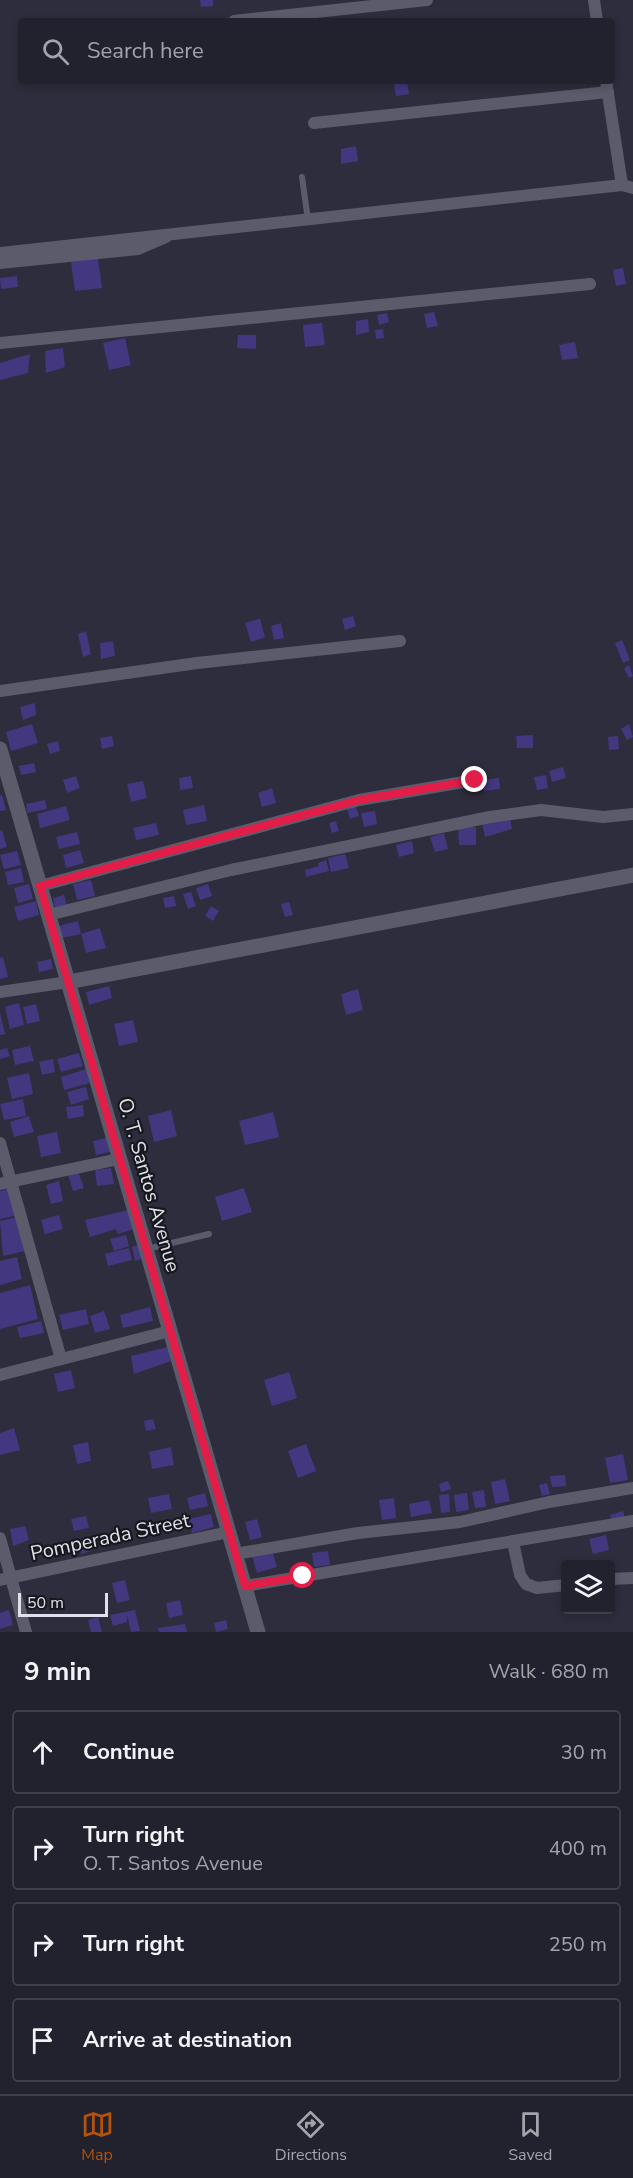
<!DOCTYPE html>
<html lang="en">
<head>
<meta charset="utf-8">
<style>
	body { margin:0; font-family:"Nunito Sans",sans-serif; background:#2a2a36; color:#f1f3f6 }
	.controls { position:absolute; right:18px; bottom:18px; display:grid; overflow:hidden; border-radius:6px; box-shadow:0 3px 9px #0003 }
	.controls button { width:54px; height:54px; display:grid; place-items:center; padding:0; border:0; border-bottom:2px solid #3f3f4a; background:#22222e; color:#f1f3f6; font:30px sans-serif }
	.scale { position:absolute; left:18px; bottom:15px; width:90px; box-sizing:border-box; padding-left:6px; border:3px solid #e0e0ea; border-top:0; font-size:16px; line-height:21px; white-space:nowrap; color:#e0e0ea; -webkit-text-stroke:4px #17171e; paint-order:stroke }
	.stop { position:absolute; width:18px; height:18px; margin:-14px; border:4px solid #e11d48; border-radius:50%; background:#fff }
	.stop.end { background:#e11d48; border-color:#fff; box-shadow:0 2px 6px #0008 }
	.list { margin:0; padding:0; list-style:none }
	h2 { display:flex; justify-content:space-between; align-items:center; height:78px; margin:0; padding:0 24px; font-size:26px }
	h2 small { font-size:20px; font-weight:400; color:#a2a4aa }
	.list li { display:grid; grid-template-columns:39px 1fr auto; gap:18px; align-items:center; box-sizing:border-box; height:84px; margin:0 12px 12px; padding:0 12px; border:2px solid #3f3f4a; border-radius:6px }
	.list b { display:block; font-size:22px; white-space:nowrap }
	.list p { margin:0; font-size:20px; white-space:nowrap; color:#a2a4aa }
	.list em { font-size:20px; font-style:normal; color:#a2a4aa }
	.icon { flex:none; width:33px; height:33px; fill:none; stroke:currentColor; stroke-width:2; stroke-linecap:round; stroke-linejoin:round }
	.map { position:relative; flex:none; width:633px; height:1632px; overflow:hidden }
	.search { position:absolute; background:#22222e; box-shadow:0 3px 9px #0003; left:18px; right:18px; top:18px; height:66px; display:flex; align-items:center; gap:15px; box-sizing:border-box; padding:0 21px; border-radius:6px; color:#a2a4aa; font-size:22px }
	.sheet { height:462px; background:#22222e }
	nav { display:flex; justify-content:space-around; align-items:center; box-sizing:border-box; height:84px; border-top:2px solid #3f3f4a; background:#22222e; font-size:16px; color:#a2a4aa }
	nav a { display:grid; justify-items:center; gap:3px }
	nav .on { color:#b45309 }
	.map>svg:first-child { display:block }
	.building { fill:#43377f }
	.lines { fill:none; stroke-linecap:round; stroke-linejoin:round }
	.service { stroke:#5b5b6c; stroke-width:6 }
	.minor { stroke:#5b5b6c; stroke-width:12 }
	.tertiary { stroke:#5b5b6c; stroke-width:15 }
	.route { stroke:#e11d48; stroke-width:8 }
	.labels { text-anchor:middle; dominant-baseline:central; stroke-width:4.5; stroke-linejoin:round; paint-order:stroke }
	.street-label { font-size:20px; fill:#e0e0ea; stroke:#17171e }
</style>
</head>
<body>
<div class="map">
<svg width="633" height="1632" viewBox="0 0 633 1632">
	<rect width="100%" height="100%" fill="#2e2d3d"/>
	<!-- building -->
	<g class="building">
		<path d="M 200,0 L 213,0 L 213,6 L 201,7 Z"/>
		<path d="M 407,82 L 409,94 L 396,96 L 394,84 Z"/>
		<path d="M 356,146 L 358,161 L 341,164 L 341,149 Z"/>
		<path d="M 98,258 L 102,288 L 75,291 L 71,262 Z"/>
		<path d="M 623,268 L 626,284 L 616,286 L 613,270 Z"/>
		<path d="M 17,276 L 18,287 L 1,289 L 0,278 Z"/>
		<path d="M 434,312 L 438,326 L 427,328 L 424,314 Z"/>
		<path d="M 387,313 L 389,322 L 379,325 L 377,315 Z"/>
		<path d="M 368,319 L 369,332 L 356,335 L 356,321 Z"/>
		<path d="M 322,323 L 325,345 L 305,347 L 303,325 Z"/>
		<path d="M 383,329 L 384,338 L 376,339 L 375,330 Z"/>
		<path d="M 238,335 L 256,335 L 256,349 L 237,348 Z"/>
		<path d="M 125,338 L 131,365 L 109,370 L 103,343 Z"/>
		<path d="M 575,342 L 578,358 L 562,360 L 559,345 Z"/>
		<path d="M 63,348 L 65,367 L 46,373 L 45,351 Z"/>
		<path d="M 30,354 L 28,373 L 0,380 L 0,363 Z"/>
		<path d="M 353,616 L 356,626 L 345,630 L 342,619 Z"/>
		<path d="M 260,619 L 265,637 L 251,642 L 245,623 Z"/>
		<path d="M 281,623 L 284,638 L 274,640 L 271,626 Z"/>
		<path d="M 86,631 L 91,654 L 83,657 L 78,634 Z"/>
		<path d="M 622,640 L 630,660 L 623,663 L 615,643 Z"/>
		<path d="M 113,641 L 115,656 L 101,659 L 100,643 Z"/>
		<path d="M 629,665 L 633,676 L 629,678 L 624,668 Z"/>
		<path d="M 35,703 L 36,715 L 23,720 L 20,707 Z"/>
		<path d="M 32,724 L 38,743 L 11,751 L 6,732 Z"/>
		<path d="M 629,724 L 633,737 L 627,740 L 621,729 Z"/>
		<path d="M 533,735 L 533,748 L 517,748 L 516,736 Z"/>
		<path d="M 112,736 L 114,746 L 102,749 L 100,738 Z"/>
		<path d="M 618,736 L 619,749 L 609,750 L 608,737 Z"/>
		<path d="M 58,741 L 60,751 L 50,754 L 47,744 Z"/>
		<path d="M 34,763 L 36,772 L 21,775 L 19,766 Z"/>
		<path d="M 563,767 L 566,778 L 552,782 L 549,771 Z"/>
		<path d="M 546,775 L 548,788 L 537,790 L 534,777 Z"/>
		<path d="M 76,776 L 80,788 L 67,793 L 63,780 Z"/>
		<path d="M 191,776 L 193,788 L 180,790 L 179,778 Z"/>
		<path d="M 499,778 L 500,789 L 484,791 L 482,780 Z"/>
		<path d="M 143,781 L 147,798 L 131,802 L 127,784 Z"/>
		<path d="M 272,788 L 276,803 L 262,807 L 258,793 Z"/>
		<path d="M 2,795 L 6,810 L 0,811 L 0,796 Z"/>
		<path d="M 45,800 L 47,809 L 27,813 L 26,804 Z"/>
		<path d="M 355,804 L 359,816 L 350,819 L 346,806 Z"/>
		<path d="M 204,805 L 207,821 L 186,825 L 183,810 Z"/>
		<path d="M 66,806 L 70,820 L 40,828 L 37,814 Z"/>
		<path d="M 375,811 L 377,824 L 364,827 L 361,813 Z"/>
		<path d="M 510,818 L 512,829 L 485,837 L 482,823 Z"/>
		<path d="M 336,821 L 339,831 L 332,833 L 329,823 Z"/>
		<path d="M 156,823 L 159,835 L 136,840 L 133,828 Z"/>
		<path d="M 458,827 L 476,827 L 476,845 L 459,845 Z"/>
		<path d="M 2,830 L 7,847 L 0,849 L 0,831 Z"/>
		<path d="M 77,832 L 80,844 L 59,849 L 56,837 Z"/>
		<path d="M 444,833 L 448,849 L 435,852 L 430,837 Z"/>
		<path d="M 412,841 L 414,853 L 399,857 L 396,845 Z"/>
		<path d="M 80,850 L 84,863 L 66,868 L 63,855 Z"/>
		<path d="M 17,851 L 21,865 L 4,869 L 0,855 Z"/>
		<path d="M 345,854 L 349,868 L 331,872 L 328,858 Z"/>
		<path d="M 326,860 L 329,871 L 306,877 L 305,870 L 319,866 L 318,863 Z"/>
		<path d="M 21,868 L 24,882 L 8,885 L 5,872 Z"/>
		<path d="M 91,880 L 95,896 L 77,900 L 73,884 Z"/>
		<path d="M 29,884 L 33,899 L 18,903 L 14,888 Z"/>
		<path d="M 208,884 L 212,896 L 200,900 L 196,888 Z"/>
		<path d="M 191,892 L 196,906 L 188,909 L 183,894 Z"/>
		<path d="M 64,895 L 67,906 L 55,909 L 53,898 Z"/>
		<path d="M 174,896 L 176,906 L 165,908 L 163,898 Z"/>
		<path d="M 36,901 L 39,915 L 18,921 L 14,907 Z"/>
		<path d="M 289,902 L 293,915 L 285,917 L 281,904 Z"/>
		<path d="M 211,906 L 219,911 L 213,921 L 205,916 Z"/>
		<path d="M 78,921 L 81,934 L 100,928 L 106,948 L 86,953 L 81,934 L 62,938 L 59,926 Z"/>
		<path d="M 3,957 L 8,977 L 0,979 L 0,958 Z"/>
		<path d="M 51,959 L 53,969 L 39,972 L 37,962 Z"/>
		<path d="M 109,986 L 112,998 L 89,1005 L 86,992 Z"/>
		<path d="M 358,989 L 363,1010 L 346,1015 L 341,994 Z"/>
		<path d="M 19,1003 L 24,1025 L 10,1029 L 5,1007 Z"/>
		<path d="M 36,1004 L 40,1021 L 27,1024 L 23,1007 Z"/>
		<path d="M 0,1012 L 5,1034 L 0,1035 Z"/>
		<path d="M 133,1020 L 138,1042 L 119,1046 L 114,1024 Z"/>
		<path d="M 30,1046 L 34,1061 L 15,1065 L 12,1050 Z"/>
		<path d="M 7,1048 L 10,1056 L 0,1059 L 0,1050 Z"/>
		<path d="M 79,1053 L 83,1066 L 61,1072 L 57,1059 Z"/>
		<path d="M 53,1059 L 55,1072 L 42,1075 L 39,1062 Z"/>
		<path d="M 86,1069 L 90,1083 L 64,1090 L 61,1077 Z"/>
		<path d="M 29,1073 L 33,1094 L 12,1099 L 7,1078 Z"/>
		<path d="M 86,1087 L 89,1099 L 71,1105 L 67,1092 Z"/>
		<path d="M 23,1099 L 26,1116 L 4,1120 L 0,1104 Z"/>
		<path d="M 83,1105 L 84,1116 L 68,1119 L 66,1107 Z"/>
		<path d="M 171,1110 L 177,1136 L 154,1142 L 148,1116 Z"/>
		<path d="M 273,1112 L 279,1137 L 245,1145 L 239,1121 Z"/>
		<path d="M 29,1116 L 34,1132 L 14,1137 L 10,1122 Z"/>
		<path d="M 57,1132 L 61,1153 L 41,1157 L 37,1136 Z"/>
		<path d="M 107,1138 L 110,1152 L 96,1155 L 93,1141 Z"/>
		<path d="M 111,1168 L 114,1184 L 97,1186 L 95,1170 Z"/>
		<path d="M 78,1171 L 84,1188 L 73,1191 L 68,1175 Z"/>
		<path d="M 59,1181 L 63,1201 L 51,1204 L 46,1185 Z"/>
		<path d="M 11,1188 L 18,1215 L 0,1219 L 0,1191 Z"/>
		<path d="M 244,1188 L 252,1212 L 222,1221 L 215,1197 Z"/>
		<path d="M 129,1210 L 134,1229 L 118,1234 L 116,1229 L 90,1237 L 85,1220 Z"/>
		<path d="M 59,1215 L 63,1229 L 45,1234 L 41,1220 Z"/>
		<path d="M 17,1217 L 25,1251 L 3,1256 L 0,1221 Z"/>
		<path d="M 126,1235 L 129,1246 L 114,1251 L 110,1239 Z"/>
		<path d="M 138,1245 L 144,1258 L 135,1261 L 132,1247 Z"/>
		<path d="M 129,1248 L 132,1260 L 108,1266 L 105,1254 Z"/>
		<path d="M 17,1257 L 22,1279 L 0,1285 L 0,1261 Z"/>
		<path d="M 30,1285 L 38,1319 L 0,1329 L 0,1293 Z"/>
		<path d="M 150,1307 L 153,1321 L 123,1328 L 120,1315 Z"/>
		<path d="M 86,1309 L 89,1324 L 63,1330 L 59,1315 Z"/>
		<path d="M 104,1311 L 110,1329 L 95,1333 L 90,1316 Z"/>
		<path d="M 41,1321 L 44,1333 L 20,1338 L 17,1327 Z"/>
		<path d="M 167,1347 L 171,1361 L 134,1374 L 131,1356 Z"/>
		<path d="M 71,1370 L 75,1388 L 58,1392 L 54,1374 Z"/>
		<path d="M 289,1372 L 297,1398 L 272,1406 L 264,1380 Z"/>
		<path d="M 153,1419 L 156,1429 L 146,1431 L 144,1421 Z"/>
		<path d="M 14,1428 L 20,1450 L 0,1455 L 0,1433 Z"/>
		<path d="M 88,1442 L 91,1461 L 77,1464 L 73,1445 Z"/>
		<path d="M 306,1444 L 316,1471 L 298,1478 L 288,1451 Z"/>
		<path d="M 171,1447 L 174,1465 L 152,1469 L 149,1452 Z"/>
		<path d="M 623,1454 L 628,1480 L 610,1483 L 605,1458 Z"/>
		<path d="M 565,1475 L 566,1486 L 552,1487 L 550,1476 Z"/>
		<path d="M 505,1479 L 510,1501 L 495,1504 L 491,1482 Z"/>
		<path d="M 448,1481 L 451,1489 L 441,1492 L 439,1484 Z"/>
		<path d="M 547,1483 L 550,1494 L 542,1496 L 539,1485 Z"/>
		<path d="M 484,1490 L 486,1507 L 475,1508 L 472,1492 Z"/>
		<path d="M 205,1493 L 208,1506 L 190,1510 L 187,1498 Z"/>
		<path d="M 467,1493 L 469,1510 L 456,1512 L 454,1495 Z"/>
		<path d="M 169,1494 L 172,1509 L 151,1513 L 148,1498 Z"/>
		<path d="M 449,1494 L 450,1512 L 441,1513 L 439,1495 Z"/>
		<path d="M 394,1498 L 396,1518 L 382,1520 L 379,1500 Z"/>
		<path d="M 429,1500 L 432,1513 L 411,1517 L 409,1504 Z"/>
		<path d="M 623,1511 L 625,1518 L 612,1522 L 610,1515 Z"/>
		<path d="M 211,1514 L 214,1527 L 192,1533 L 189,1519 Z"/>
		<path d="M 86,1516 L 89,1528 L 74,1531 L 71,1519 Z"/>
		<path d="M 257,1519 L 262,1537 L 250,1540 L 245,1522 Z"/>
		<path d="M 25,1526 L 29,1540 L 13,1546 L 10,1529 Z"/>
		<path d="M 606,1535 L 609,1550 L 593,1554 L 589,1539 Z"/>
		<path d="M 88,1543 L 91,1551 L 81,1554 L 79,1546 Z"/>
		<path d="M 272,1550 L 277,1567 L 257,1573 L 252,1556 Z"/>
		<path d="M 328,1551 L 330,1565 L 314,1567 L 312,1553 Z"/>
		<path d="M 125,1580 L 130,1600 L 117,1603 L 112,1583 Z"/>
		<path d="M 180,1600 L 183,1615 L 169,1618 L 166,1603 Z"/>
		<path d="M 9,1610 L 13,1625 L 0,1629 L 0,1613 Z"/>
		<path d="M 135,1610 L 140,1631 L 131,1632 L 127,1615 L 127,1622 L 113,1626 L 110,1615 Z"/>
		<path d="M 98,1617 L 102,1632 L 91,1632 L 88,1620 Z"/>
		<path d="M 226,1620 L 228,1629 L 216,1632 L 214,1623 Z"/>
		<path d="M 185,1624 L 187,1632 L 159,1632 L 158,1628 Z"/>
	</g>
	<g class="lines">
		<!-- service -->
		<g class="service">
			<path d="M 302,177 L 308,220"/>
			<path d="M 147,1249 L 209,1234"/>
		</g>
		<!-- minor -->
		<g class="minor">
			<path d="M 594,0 L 597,21"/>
			<path d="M 234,21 L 427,0"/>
			<path d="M 606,81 L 622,185"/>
			<path d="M 314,123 L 608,92"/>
			<path d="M 0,253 L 622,185 L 633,188"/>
			<path d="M 0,263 L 138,249 L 166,237"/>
			<path d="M 0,343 L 590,284"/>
			<path d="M 0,691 L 197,663 L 400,641"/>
			<path d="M 40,886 L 359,800 L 475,780"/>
			<path d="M 48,915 L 231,870 L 490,817 L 541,810 L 603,817 L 633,814"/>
			<path d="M 0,992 L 68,982"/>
			<path d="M 0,1143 L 61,1359"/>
			<path d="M 0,1184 L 119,1159"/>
			<path d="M 0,1375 L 170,1331"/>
			<path d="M 0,1538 L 26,1632"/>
			<path d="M 513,1542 L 520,1575 L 526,1584 L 537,1588 L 566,1585"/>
			<path d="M 235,1554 L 358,1533 L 460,1522 L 549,1502 L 633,1488"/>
			<path d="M 610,1579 L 633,1578"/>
			<path d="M 0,1580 L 229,1532"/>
			<path d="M 245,1586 L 633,1521"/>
		</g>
		<!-- tertiary -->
		<g class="tertiary">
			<path d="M 0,749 L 258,1632"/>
			<path d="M 68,982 L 633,875"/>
		</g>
	</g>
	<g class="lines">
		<!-- route -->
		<path class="route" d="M 303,1576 L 245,1586 L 40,886 L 359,800 L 475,780"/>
	</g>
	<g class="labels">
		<!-- street labels -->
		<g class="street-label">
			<text transform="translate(149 1185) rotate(74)">O. T. Santos Avenue</text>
			<text transform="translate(110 1537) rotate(-12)">Pomperada Street</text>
		</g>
	</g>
</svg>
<div class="controls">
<button><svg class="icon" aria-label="layers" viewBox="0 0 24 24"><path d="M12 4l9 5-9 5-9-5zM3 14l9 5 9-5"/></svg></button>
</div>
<div class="scale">50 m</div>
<div class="stop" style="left:303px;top:1576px"></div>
<div class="stop end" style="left:475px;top:780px"></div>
<div class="search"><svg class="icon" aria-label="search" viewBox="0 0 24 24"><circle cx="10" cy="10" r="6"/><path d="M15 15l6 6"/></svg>Search here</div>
</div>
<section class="sheet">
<h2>9 min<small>Walk · 680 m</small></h2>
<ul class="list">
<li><svg class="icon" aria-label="ahead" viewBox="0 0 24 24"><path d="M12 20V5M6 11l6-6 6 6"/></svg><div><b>Continue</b></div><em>30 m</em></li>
<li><svg class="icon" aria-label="right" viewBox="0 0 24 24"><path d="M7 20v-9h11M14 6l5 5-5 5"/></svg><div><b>Turn right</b><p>O. T. Santos Avenue</p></div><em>400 m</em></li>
<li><svg class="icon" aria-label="right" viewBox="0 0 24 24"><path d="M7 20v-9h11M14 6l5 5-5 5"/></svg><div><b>Turn right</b></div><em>250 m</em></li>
<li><svg class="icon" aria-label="arrive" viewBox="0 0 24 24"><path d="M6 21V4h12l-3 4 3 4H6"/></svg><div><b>Arrive at destination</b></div></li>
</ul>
</section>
<nav>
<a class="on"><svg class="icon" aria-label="map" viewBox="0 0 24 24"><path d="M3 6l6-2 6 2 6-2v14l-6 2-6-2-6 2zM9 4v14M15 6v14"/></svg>Map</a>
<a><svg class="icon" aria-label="directions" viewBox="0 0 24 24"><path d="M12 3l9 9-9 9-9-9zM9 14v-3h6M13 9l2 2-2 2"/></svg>Directions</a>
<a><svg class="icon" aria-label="saved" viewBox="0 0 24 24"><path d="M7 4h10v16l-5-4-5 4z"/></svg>Saved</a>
</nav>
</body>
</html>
